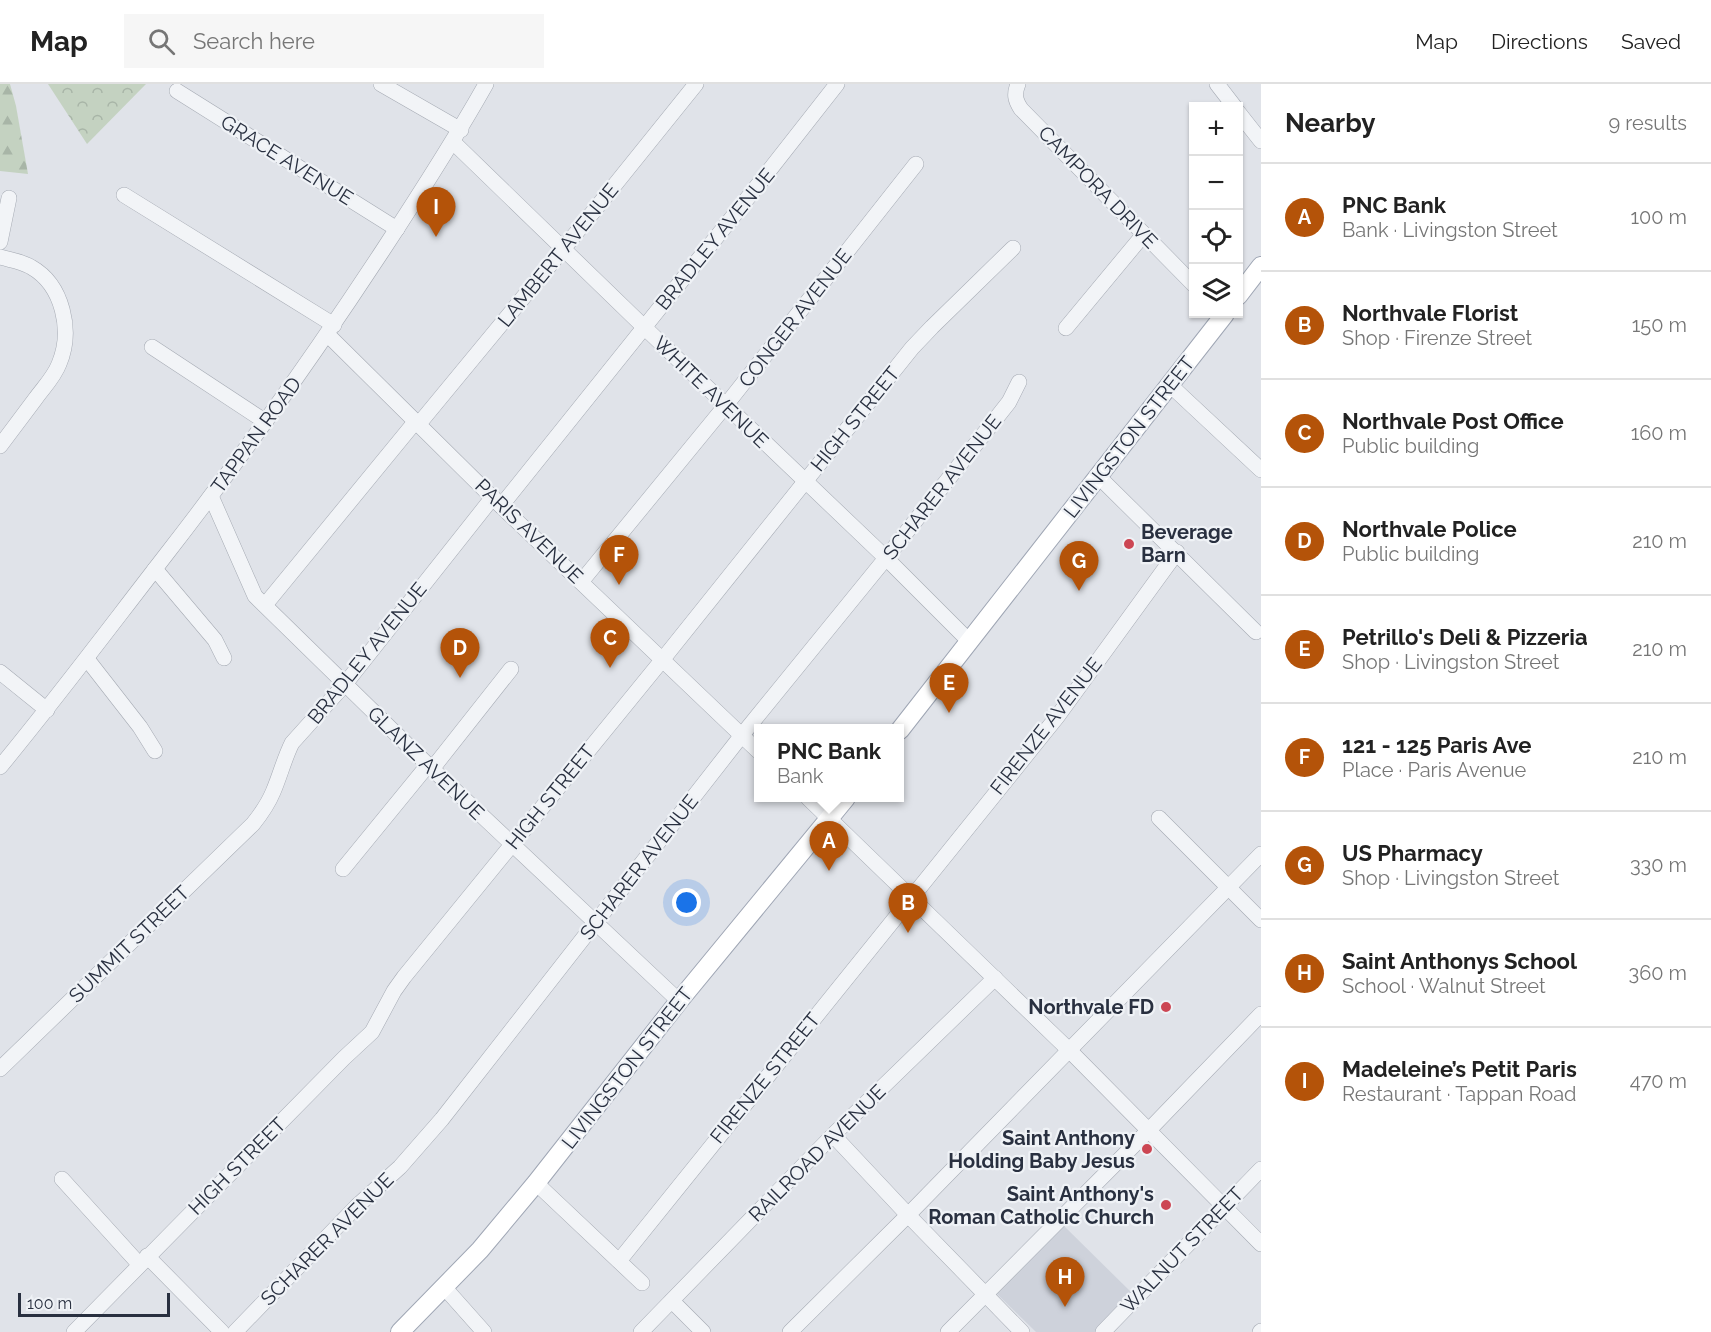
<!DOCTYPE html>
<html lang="en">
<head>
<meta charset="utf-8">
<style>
	body { margin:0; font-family:Raleway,sans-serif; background:#f6f6f6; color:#222 }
	.controls { position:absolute; right:18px; top:18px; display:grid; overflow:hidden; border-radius:0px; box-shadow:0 2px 4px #0004 }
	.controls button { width:54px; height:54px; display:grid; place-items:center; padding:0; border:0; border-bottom:2px solid #e0e0e0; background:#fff; color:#222; font:30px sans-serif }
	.scale { position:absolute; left:18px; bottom:15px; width:152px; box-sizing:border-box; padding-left:6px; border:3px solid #293040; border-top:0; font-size:16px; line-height:21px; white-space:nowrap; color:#293040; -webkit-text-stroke:4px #eff2f6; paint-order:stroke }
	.you { position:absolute; left:687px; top:819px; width:21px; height:21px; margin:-15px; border:4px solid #fff; border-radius:50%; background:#1a73e8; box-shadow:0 0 0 9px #1a73e833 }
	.badge { display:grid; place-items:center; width:39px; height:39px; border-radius:50%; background:#b45309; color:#fff; font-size:20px; font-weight:700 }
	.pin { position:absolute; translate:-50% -50px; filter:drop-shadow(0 2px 3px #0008) }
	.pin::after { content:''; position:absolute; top:32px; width:21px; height:18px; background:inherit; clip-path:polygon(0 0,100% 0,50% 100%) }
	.popup { position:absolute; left:754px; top:640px; width:150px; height:78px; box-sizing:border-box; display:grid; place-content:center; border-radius:0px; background:#fff; filter:drop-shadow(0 2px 4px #0005); font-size:20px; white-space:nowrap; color:#767676 }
	.popup b { font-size:22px; color:#222 }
	.popup::after { content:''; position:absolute; left:50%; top:100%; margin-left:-12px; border:12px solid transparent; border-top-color:#fff }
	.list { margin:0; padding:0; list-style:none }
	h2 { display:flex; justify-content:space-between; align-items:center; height:78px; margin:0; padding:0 24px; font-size:26px }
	h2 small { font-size:20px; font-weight:400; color:#767676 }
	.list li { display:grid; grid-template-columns:39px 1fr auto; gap:18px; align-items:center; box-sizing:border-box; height:108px; padding:0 24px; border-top:2px solid #e0e0e0 }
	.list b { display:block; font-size:22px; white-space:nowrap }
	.list p { margin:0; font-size:20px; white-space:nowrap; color:#767676 }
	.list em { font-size:20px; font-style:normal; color:#767676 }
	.icon { flex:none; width:33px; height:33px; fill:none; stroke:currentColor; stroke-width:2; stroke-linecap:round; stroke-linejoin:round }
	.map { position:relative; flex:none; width:1261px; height:1248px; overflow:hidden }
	header { display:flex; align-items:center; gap:36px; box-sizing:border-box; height:84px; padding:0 30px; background:#fff; border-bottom:2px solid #e0e0e0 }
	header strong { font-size:28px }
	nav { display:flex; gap:33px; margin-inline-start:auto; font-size:21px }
	.search { width:420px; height:54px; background:#f6f6f6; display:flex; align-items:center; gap:15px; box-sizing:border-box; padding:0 21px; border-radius:0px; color:#767676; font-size:22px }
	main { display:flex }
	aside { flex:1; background:#fff }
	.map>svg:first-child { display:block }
	.built { fill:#ced2db }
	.forest { fill:url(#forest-firs) }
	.park { fill:url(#park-crowns) }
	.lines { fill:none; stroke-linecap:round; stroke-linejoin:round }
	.minor-casing { stroke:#a5aab3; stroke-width:16 }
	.major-casing { stroke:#9fa6b4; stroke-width:20 }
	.minor { stroke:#f2f4f7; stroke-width:15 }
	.major { stroke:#fff; stroke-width:18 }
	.poi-dot { fill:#cc4653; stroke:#eff2f6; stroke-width:2 }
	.labels { text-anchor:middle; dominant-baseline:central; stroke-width:4.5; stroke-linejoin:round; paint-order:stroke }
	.street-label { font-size:20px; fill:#293040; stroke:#eff2f6 }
	.poi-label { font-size:20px; font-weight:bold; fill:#293040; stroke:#eff2f6; text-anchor:end }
</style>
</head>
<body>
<header>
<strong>Map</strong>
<div class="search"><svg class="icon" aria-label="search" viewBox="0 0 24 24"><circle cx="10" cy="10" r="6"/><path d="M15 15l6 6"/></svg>Search here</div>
<nav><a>Map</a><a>Directions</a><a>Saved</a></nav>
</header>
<main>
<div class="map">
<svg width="1261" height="1248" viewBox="0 0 1261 1248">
	<defs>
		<pattern id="forest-firs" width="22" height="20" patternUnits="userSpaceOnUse" patternTransform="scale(1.5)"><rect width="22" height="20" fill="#c4d2c1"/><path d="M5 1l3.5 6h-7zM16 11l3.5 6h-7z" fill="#a8b5a7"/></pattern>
		<pattern id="park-crowns" width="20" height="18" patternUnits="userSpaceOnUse" patternTransform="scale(1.5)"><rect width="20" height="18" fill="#c4d2c1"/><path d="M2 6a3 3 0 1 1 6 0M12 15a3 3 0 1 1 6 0" fill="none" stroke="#a8b5a7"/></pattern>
	</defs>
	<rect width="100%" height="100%" fill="#e0e3e9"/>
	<!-- built -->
	<path class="built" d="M 1061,1139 L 1133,1210 L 1095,1248 L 1036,1248 L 994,1207 Z"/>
	<!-- forest -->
	<path class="forest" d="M 0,0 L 10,0 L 16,22 L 28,90 L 0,87 Z"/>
	<!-- park -->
	<path class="park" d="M 48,0 L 146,0 L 87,60 Z"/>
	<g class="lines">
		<!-- minor casing -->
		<g class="minor-casing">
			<g id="minor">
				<path d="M 381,0 L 461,46"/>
				<path d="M 1018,0 C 1014,10 1015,16 1021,25 L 1194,201"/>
				<path d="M 1217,0 L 1234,22"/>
				<path d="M 177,7 L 397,145"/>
				<path d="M 1238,28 L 1261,57"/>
				<path d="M 453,58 L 644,243 L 886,474 L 970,558"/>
				<path d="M 124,111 L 334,241"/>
				<path d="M 0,158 L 9,114"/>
				<path d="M 0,173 C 10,176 21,177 31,183 C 63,201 73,247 59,280 C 54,293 44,303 36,314 C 24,330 12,346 0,362"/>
				<path d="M 1066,244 L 1144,150"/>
				<path d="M 328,251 L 501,422 L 758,667"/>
				<path d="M 152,263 L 266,338"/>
				<path d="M 1170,301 L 1261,386"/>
				<path d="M 418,341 L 564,164 L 696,0"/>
				<path d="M 1098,392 L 1256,548"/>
				<path d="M 211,412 L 255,512 L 428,681 L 679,917"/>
				<path d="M 501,422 L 739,125 L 837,0"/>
				<path d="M 155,485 L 215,556 L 224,574"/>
				<path d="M 581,498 L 726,321 L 916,80"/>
				<path d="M 265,521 L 415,338"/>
				<path d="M 87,575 L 140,643 L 155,667"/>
				<path d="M 0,588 L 47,626"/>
				<path d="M 0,683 C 57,614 110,543 165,472 C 242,373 314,271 383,166 C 419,111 454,57 486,0"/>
				<path d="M 432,685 L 511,585"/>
				<path d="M 808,714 L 1069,966 L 1261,1160"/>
				<path d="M 1159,734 L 1261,836"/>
				<path d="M 343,785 L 428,681"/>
				<path d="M 0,985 L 253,740 C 261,730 268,720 273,708 C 280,692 284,675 292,659 L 345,600 L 493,413"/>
				<path d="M 833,1051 L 908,1131 L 1022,1248"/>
				<path d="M 62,1095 L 139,1180"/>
				<path d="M 536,1099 L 642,1199"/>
				<path d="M 147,1172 L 222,1248"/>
				<path d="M 619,1177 L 1057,633 L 1177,468"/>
				<path d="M 444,1203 L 484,1248"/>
				<path d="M 672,1217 L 703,1248"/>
				<path d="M 74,1248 L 344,974 L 372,948 L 394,907 L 404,893 L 663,575 L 912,264 L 932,243 L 1013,164"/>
				<path d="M 235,1248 L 357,1122 L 400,1083 L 442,1035 L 742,651 L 886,474 L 1009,318 L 1019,298"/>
				<path d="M 641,1248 L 833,1051 L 995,894"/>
				<path d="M 790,1248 L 908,1131 L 1261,770"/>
				<path d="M 948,1248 L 1148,1047 L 1261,930"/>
				<path d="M 1103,1248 L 1261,1085"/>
				<path d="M 1260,1248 L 1261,1247"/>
			</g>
		</g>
		<!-- major casing -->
		<g class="major-casing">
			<g id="major">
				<path d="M 1238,212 L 1261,182"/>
				<path d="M 900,646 L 1225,230"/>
				<path d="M 400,1248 L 480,1166 L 536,1099 L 679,917 L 846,714"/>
			</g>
		</g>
		<!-- minor -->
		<use href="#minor" class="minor"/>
		<!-- major -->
		<use href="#major" class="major"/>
	</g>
	<!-- markers -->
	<g class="poi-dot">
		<circle cx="1129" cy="460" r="6"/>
		<circle cx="1166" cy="923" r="6"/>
		<circle cx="1147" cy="1065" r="6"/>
		<circle cx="1166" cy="1121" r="6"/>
	</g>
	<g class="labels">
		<!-- street labels -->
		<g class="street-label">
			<text transform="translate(287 76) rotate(32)">GRACE AVENUE</text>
			<text transform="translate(1098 103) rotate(46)">CAMPORA DRIVE</text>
			<text transform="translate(715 155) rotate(-51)">BRADLEY AVENUE</text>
			<text transform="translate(558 171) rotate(-51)">LAMBERT AVENUE</text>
			<text transform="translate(795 234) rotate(-52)">CONGER AVENUE</text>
			<text transform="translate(711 308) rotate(44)">WHITE AVENUE</text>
			<text transform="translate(855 335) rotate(-51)">HIGH STREET</text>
			<text transform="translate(256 351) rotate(-54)">TAPPAN ROAD</text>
			<text transform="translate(1129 353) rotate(-52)">LIVINGSTON STREET</text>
			<text transform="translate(942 403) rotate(-52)">SCHARER AVENUE</text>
			<text transform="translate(529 447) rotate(44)">PARIS AVENUE</text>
			<text transform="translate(367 569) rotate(-51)">BRADLEY AVENUE</text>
			<text transform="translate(1046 642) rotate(-52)">FIRENZE AVENUE</text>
			<text transform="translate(426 679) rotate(44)">GLANZ AVENUE</text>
			<text transform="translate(550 713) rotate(-51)">HIGH STREET</text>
			<text transform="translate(639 783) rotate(-52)">SCHARER AVENUE</text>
			<text transform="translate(129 860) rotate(-44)">SUMMIT STREET</text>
			<text transform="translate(627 984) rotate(-52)">LIVINGSTON STREET</text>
			<text transform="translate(765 994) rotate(-51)">FIRENZE STREET</text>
			<text transform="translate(817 1069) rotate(-45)">RAILROAD AVENUE</text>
			<text transform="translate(237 1082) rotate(-45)">HIGH STREET</text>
			<text transform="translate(327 1155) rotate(-45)">SCHARER AVENUE</text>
			<text transform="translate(1182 1166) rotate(-46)">WALNUT STREET</text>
		</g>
		<!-- poi labels -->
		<g class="poi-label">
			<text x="1141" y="448" text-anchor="start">Beverage<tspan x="1141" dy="23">Barn</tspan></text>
			<text x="1154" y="923">Northvale FD</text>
			<text x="1135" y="1054">Saint Anthony<tspan x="1135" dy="23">Holding Baby Jesus</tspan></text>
			<text x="1154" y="1110">Saint Anthony's<tspan x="1154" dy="23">Roman Catholic Church</tspan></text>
		</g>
	</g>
</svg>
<div class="controls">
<button>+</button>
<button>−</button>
<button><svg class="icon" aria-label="locate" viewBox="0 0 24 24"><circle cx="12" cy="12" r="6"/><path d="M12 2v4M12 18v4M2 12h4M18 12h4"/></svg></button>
<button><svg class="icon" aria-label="layers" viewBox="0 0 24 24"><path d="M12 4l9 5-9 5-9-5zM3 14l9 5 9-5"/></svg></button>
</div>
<div class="scale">100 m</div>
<div class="you"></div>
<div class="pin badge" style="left:829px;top:787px">A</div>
<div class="popup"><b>PNC Bank</b>Bank</div>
<div class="pin badge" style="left:908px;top:849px">B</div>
<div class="pin badge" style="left:610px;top:584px">C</div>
<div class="pin badge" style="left:460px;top:594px">D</div>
<div class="pin badge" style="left:949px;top:629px">E</div>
<div class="pin badge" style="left:619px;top:501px">F</div>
<div class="pin badge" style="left:1079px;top:507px">G</div>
<div class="pin badge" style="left:1065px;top:1223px">H</div>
<div class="pin badge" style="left:436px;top:153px">I</div>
</div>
<aside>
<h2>Nearby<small>9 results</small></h2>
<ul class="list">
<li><span class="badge">A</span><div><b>PNC Bank</b><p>Bank · Livingston Street</p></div><em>100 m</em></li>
<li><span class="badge">B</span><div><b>Northvale Florist</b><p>Shop · Firenze Street</p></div><em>150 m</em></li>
<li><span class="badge">C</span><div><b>Northvale Post Office</b><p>Public building</p></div><em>160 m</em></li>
<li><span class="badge">D</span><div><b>Northvale Police</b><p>Public building</p></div><em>210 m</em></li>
<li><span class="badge">E</span><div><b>Petrillo's Deli &amp; Pizzeria</b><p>Shop · Livingston Street</p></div><em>210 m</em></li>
<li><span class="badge">F</span><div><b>121 - 125 Paris Ave</b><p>Place · Paris Avenue</p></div><em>210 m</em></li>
<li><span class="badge">G</span><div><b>US Pharmacy</b><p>Shop · Livingston Street</p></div><em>330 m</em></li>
<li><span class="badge">H</span><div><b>Saint Anthonys School</b><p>School · Walnut Street</p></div><em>360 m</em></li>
<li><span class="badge">I</span><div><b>Madeleine’s Petit Paris</b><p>Restaurant · Tappan Road</p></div><em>470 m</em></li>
</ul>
</aside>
</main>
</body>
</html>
